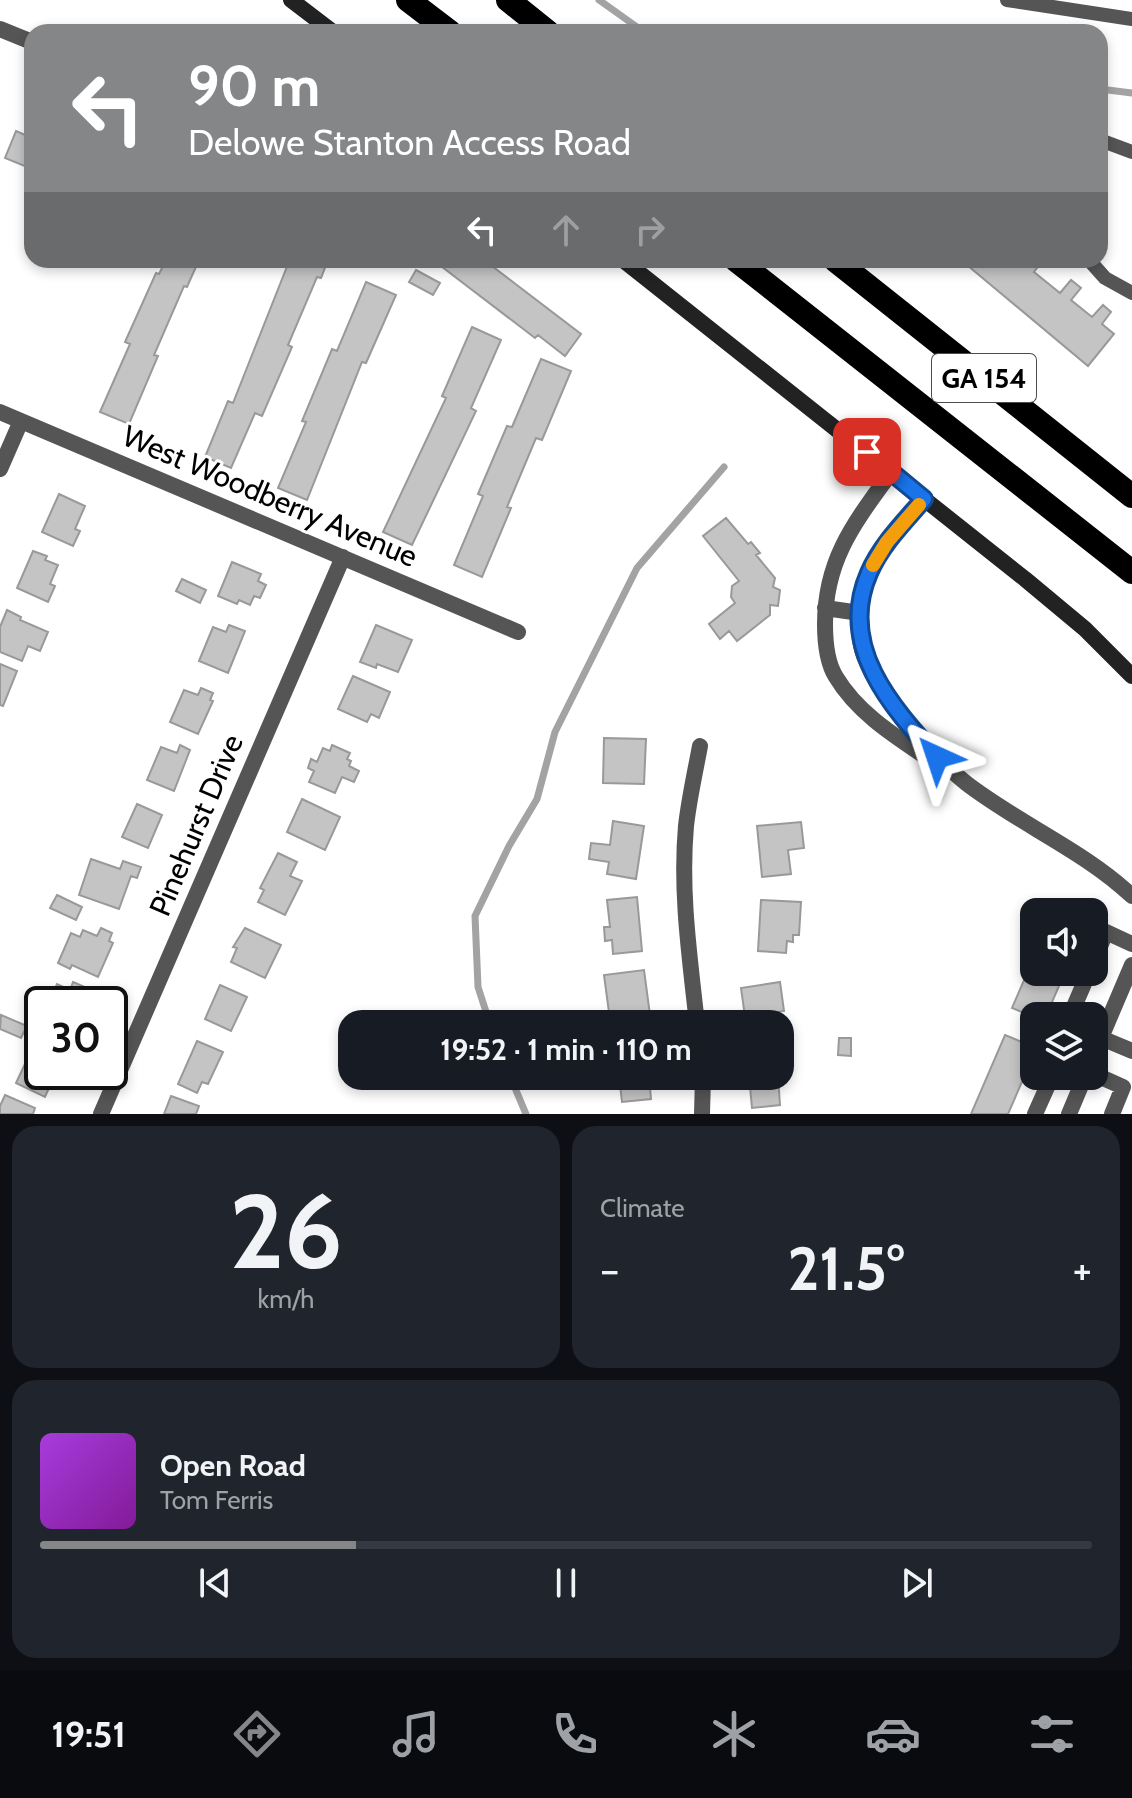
<!DOCTYPE html>
<meta charset="utf-8">
<style>
body{margin:0;font-family:Cabin,sans-serif;background:#20242c;color:#f1f3f6;height:100vh;display:flex;flex-direction:column;font-size:30px;white-space:nowrap}
*{box-sizing:border-box;margin:0}
p{font-size:26px;color:#9ea1a6}
.icon{flex:none;width:44px;height:44px;fill:none;stroke:currentColor;stroke-width:2;stroke-linecap:round;stroke-linejoin:round}
.map{position:relative;height:1114px;overflow:hidden}
.sheet{display:flex;flex-direction:column;gap:12px;padding:12px;background:#0d0f14;flex:1}
.sheet>*{flex:none}
.banner{position:absolute;left:24px;top:24px;width:1084px;height:244px;border-radius:24px;box-shadow:0 4px 12px #0003;background:#858687;color:#fff;overflow:hidden}
.fabs{position:absolute;left:1020px;top:898px;display:grid;gap:16px}
.fabs a{display:grid;place-items:center;width:88px;height:88px;border-radius:16px;background:#171b24;box-shadow:0 4px 12px #0003;font-size:40px}
.speed{position:absolute;left:24px;top:986px;display:flex;gap:16px;font-size:40px;font-weight:700;text-align:center}
.speed>*{display:grid;place-content:center;width:104px;height:104px;border-radius:50%;background:#171b24;box-shadow:0 4px 12px #0003;line-height:1}
.speed .limit{border:4px solid #111;border-radius:12px;background:#fff;color:#111}
.pin{position:absolute;display:grid;place-items:center;width:68px;height:68px;color:#fff;margin:-34px;border-radius:16px;box-shadow:0 4px 12px #0006}
.me{position:absolute;width:88px;margin:-44px;rotate:318deg;stroke-linejoin:round;filter:drop-shadow(0 0 6px #0008)}
.turn{display:flex;align-items:center;gap:28px;height:168px;padding:0 32px;font-size:36px}
.turn .icon{width:104px;height:104px;stroke-width:2.5}
.turn b{display:block;font-size:56px;line-height:68px}
.lanes{display:flex;align-items:center;height:76px;padding:0 32px;background:#0003;justify-content:center;gap:40px;direction:ltr}
.lanes .off{opacity:.35}
.big{font-size:60px;font-weight:700;line-height:1.1}
.sheet .tile{flex:1;display:flex;flex-direction:column;justify-content:center;gap:12px;min-width:0;padding:0 28px;border-radius:24px;background:#20242c}
.sheet .dial{align-items:center;gap:0}
.dial b{font-size:104px;line-height:1}
.song{display:flex;align-items:center;gap:24px}
.cover{width:96px;height:96px;border-radius:12px;background:linear-gradient(135deg,hsl(280 70% 55%),hsl(290 70% 35%))}
.played{height:8px;border-radius:4px;background:linear-gradient(90deg,#858687 30%,#363941 30%)}
.keys{display:flex;justify-content:space-around;direction:ltr}
.heat{display:flex;justify-content:space-between;align-items:center;font-size:44px;direction:ltr}
.sheet .tiles{flex:1;display:grid;gap:12px;grid-template-columns:1fr 1fr}
.tile:last-child{grid-column:span 2}
.trip{position:absolute;left:338px;top:1010px;width:456px;height:80px;border-radius:24px;background:#171b24;box-shadow:0 4px 12px #0003;font-weight:700;line-height:80px;text-align:center}
.dock{display:flex;height:128px;justify-content:space-around;align-items:center;background:#090b0e;color:#9ea1a6}
.dock .icon{width:56px;height:56px}
.dock .current{color:#858687}
.dock b{font-size:36px;color:#f1f3f6}
.map>svg:first-child{display:block}
.lines{fill:none;stroke-linecap:round;stroke-linejoin:round}
.stream{stroke:#a3a3a3;stroke-width:7}
.building{fill:#c4c4c4;stroke:#999;stroke-width:2}
.lane{stroke:#555;stroke-width:14}
.street{stroke:#555;stroke-width:16}
.secondary{stroke:#222;stroke-width:16}
.highway{stroke:#000;stroke-width:24}
.route-casing{stroke:#114b97;stroke-width:20}
.route{stroke:#1a73e8;stroke-width:14}
.slow{stroke:#f59e0b;stroke-width:14}
.labels{text-anchor:middle;dominant-baseline:central;stroke-width:6;stroke-linejoin:round;paint-order:stroke}
.shield{fill:#fff;stroke:#4c4c4c;stroke-width:2}
.shield-label{font-size:28px;font-weight:bold;fill:#000}
.street-label{font-size:30px;fill:#000;stroke:#fff}
</style>
<div class="map">
<svg width="1132" height="1114" viewBox="0 0 1132 1114">
<rect width="100%" height="100%" fill="#fff"/>
<g class="lines">
<path class="stream" d="M599,0L644,32
M1100,89L1132,93
M490,1024L478,987L475,916L509,846L537,799L555,732L637,568L724,467
M510,1076L526,1114"/>
</g>
<path class="building" d="M16,131L32,138V169L5,158Z
M166,260H199L187,287L184,286L154,355L158,356L129,424L100,412L130,344L125,342L156,273L159,274Z
M295,260H328L321,278L317,277L288,345L292,347L262,416L255,413L231,468L205,457L228,401L233,403L288,264L293,266Z
M433,260H484L581,334L565,356L538,335L535,338Z
M961,260H1018L1024,265L1028,260H1043L1034,272L1060,293L1071,280L1081,288L1071,300L1092,317L1103,305L1111,312L1102,324L1114,334L1088,366Z
M416,270L440,283L433,295L409,282Z
M366,282L396,295L366,363L362,362L307,500L278,488L306,422L302,421L332,349L337,351Z
M472,327L501,340L471,408L476,411L412,545L383,532L446,398L442,396Z
M541,359L571,371L542,440L536,438L507,507L511,508L482,577L454,565L483,496L478,494L507,426L512,427Z
M59,494L85,506L75,529L80,531L73,546L42,532Z
M726,518L748,544L751,542L760,553L756,555L775,578L773,587L780,590L778,606L770,605V615L737,641L729,631L720,639L709,624L735,603L731,597L732,586L739,581L703,536Z
M33,551L47,556L45,560L58,565L50,584L55,586L48,602L17,588Z
M232,562L261,574L258,581L266,585L260,598L254,596L250,605L239,600L237,604L218,596Z
M182,579L206,590L200,603L176,591Z
M7,610L21,617L20,620L48,632L40,651L28,646L22,661L0,652V627Z
M229,625L245,631L228,673L199,661L213,627L226,632Z
M376,625L412,640L398,672L377,664L376,668L360,662Z
M0,664L17,671L3,706L0,705Z
M353,676L390,692L379,718L371,714L367,722L338,709Z
M201,688L213,693L210,700L213,701L198,734L170,722L184,690L198,695Z
M604,738L646,739L644,784L603,783Z
M180,745L190,750L174,791L147,780L161,747L177,753Z
M332,745L350,753L347,759L351,761L349,766L359,771L354,782L342,777L335,793L309,782L314,771L308,768L311,759L317,762L323,748L330,751Z
M302,799L340,817L325,850L287,832Z
M137,804L162,815L148,848L122,837Z
M613,821L644,826L636,879L607,874L609,862L589,859L591,843L610,845Z
M801,822L804,848L788,850L791,874L762,877L757,826Z
M278,853L297,862L290,876L302,881L285,915L258,902L264,890L260,888Z
M91,859L120,869L123,861L141,867L137,878L131,876L119,909L79,895Z
M57,895L82,907L76,920L50,908Z
M637,897L642,951L613,954L612,940L605,941L604,927H610L607,900Z
M761,900L801,902L799,935H793V942L787,941L786,953L758,951Z
M101,928L112,933L109,941L113,943L98,977L72,965L70,969L58,963L71,933L80,937L83,930L97,936Z
M245,928L281,945L265,978L231,962L237,948L233,947Z
M1034,957V972H1065L1046,1016L1034,1017L1012,1008Z
M644,970L650,1015L610,1020L604,975Z
M73,982L87,988L80,1004H48L57,984L70,990Z
M780,982L784,1011L760,1015V1018L776,1015L778,1024H746L741,988Z
M220,985L247,997L231,1031L205,1019Z
M1,1015L27,1026L21,1038L0,1029Z
M1005,1035L1034,1047V1054L1008,1114H971Z
M839,1038H851V1056L838,1055Z
M197,1041L223,1052L208,1084L202,1082L197,1093L178,1084Z
M32,1049L42,1053V1072H56L45,1097L16,1083Z
M619,1076H649L651,1099L622,1102Z
M749,1076H778L780,1105L752,1108Z
M5,1095L35,1108L33,1114H0V1106Z
M171,1096L199,1106L196,1114H164Z"/>
<g class="lines">
<path class="lane" d="M1007,0L1132,19
M1100,140L1132,152
M1089,260L1105,278L1132,293"/>
<path class="street" d="M0,29L32,42
M0,412L518,632
M0,469L21,421
M892,471C855,522 825,559 825,624C825,641 827,663 836,677C858,714 898,738 932,761
M924,499C904,522 882,544 869,572C858,596 856,625 862,650C872,687 936,759 966,783C1019,824 1083,850 1132,896
M825,608L860,613
M1094,961L1106,932L1132,944
M1070,1016L1089,972
M697,1024C690,959 680,892 686,826C689,799 695,773 700,746
M1094,1035L1132,1051
M1094,1054L1132,965
M1094,1074L1123,1087L1112,1114
M101,1114L343,557
M702,1114L703,1076
M1035,1114L1052,1076
M1069,1114L1085,1076"/>
<path class="secondary" d="M291,0L333,32
M623,260L1025,579L1085,629L1132,676"/>
<path class="highway" d="M408,0L450,32
M508,0L548,32
M736,260L1132,572
M835,260L1132,496"/>
</g>
<g class="lines">
<g class="route-casing">
<path id="route" d="M867,452L924,499C904,522 881,545 869,573C837,646 891,706 937,757"/>
</g>
<use href="#route" class="route"/>
<path class="slow" d="M873,565L887,542L919,505"/>
</g>
<g class="labels">
<rect class="shield" x="932" y="354" width="104" height="48" rx="6"/>
<g class="shield-label">
<text x="984" y="378">GA 154</text>
</g>
<g class="street-label">
<text transform="translate(270 496) rotate(23)">West Woodberry Avenue</text>
<text transform="translate(196 825) rotate(-67)">Pinehurst Drive</text>
</g>
</g>
</svg>
<div class="fabs">
<a><svg class="icon" aria-label="sound" viewBox="0 0 24 24"><path d="M4 9h4l5-4v14l-5-4H4zM17 9q2 3 0 6"/></svg></a>
<a><svg class="icon" aria-label="layers" viewBox="0 0 24 24"><path d="M12 4l9 5-9 5-9-5zM3 14l9 5 9-5"/></svg></a>
</div>
<div class="speed"><div class="limit">30</div></div>
<div class="pin" style="left:867px;top:452px;background:#d93025"><svg class="icon" aria-label="arrive" viewBox="0 0 24 24"><path d="M6 21V4h12l-3 4 3 4H6"/></svg></div>
<svg class="me" style="left:937px;top:757px" viewBox="-20 -20 40 40"><path d="M0-17L14 15 0 8-14 15z" fill="#1a73e8" stroke="#fff" stroke-width="4"/></svg>
<div class="trip">19:52 · 1 min · 110 m</div>
<div class="banner">
<div class="turn"><svg class="icon" aria-label="left" viewBox="0 0 24 24"><path d="M17 20v-9H6M10 6l-5 5 5 5"/></svg><div><b>90 m</b>Delowe Stanton Access Road</div></div>
<div class="lanes"><svg class="icon" aria-label="left" viewBox="0 0 24 24"><path d="M17 20v-9H6M10 6l-5 5 5 5"/></svg><svg class="icon off" aria-label="ahead" viewBox="0 0 24 24"><path d="M12 20V5M6 11l6-6 6 6"/></svg><svg class="icon off" aria-label="right" viewBox="0 0 24 24"><path d="M7 20v-9h11M14 6l5 5-5 5"/></svg></div>
</div>
</div>
<section class="sheet">
<div class="tiles">
<div class="tile dial"><b>26</b><p>km/h</p></div>
<div class="tile"><p>Climate</p>
<div class="heat"><a>−</a><b class="big">21.5°</b><a>+</a></div>
</div>
<div class="tile">
<div class="song"><i class="cover"></i><div><b>Open Road</b><p>Tom Ferris</p></div></div>
<div class="played"></div>
<div class="keys"><svg class="icon" aria-label="previous" viewBox="0 0 24 24"><path d="M18 5L8 12l10 7zM5 5v14"/></svg><svg class="icon" aria-label="pause" viewBox="0 0 24 24"><path d="M8 5v14M16 5v14"/></svg><svg class="icon" aria-label="next" viewBox="0 0 24 24"><path d="M6 5l10 7-10 7zM19 5v14"/></svg></div>
</div>
</div>
</section>
<nav class="dock">
<b>19:51</b>
<svg class="icon current" aria-label="directions" viewBox="0 0 24 24"><path d="M12 3l9 9-9 9-9-9zM9 14v-3h6M13 9l2 2-2 2"/></svg>
<svg class="icon" aria-label="music" viewBox="0 0 24 24"><path d="M9 18V5l10-2v13"/><circle cx="6" cy="18" r="3"/><circle cx="16" cy="16" r="3"/></svg>
<svg class="icon" aria-label="phone" viewBox="0 0 24 24"><path d="M5 4h4l2 5-3 2q2 4 5 5l2-3 5 2v4C11 20 4 13 5 4z"/></svg>
<svg class="icon" aria-label="climate" viewBox="0 0 24 24"><path d="M12 3v18M4 7l16 10M4 17L20 7"/></svg>
<svg class="icon" aria-label="car" viewBox="0 0 24 24"><path d="M5 17H2v-5l4-1 3-4h7l3 4 3 1v5h-3M9 17h6M6 11h13"/><circle cx="7" cy="17" r="2"/><circle cx="17" cy="17" r="2"/></svg>
<svg class="icon" aria-label="filters" viewBox="0 0 24 24"><path d="M4 7h16M4 17h16"/><circle cx="9" cy="7" r="2"/><circle cx="15" cy="17" r="2"/></svg>
</nav>
